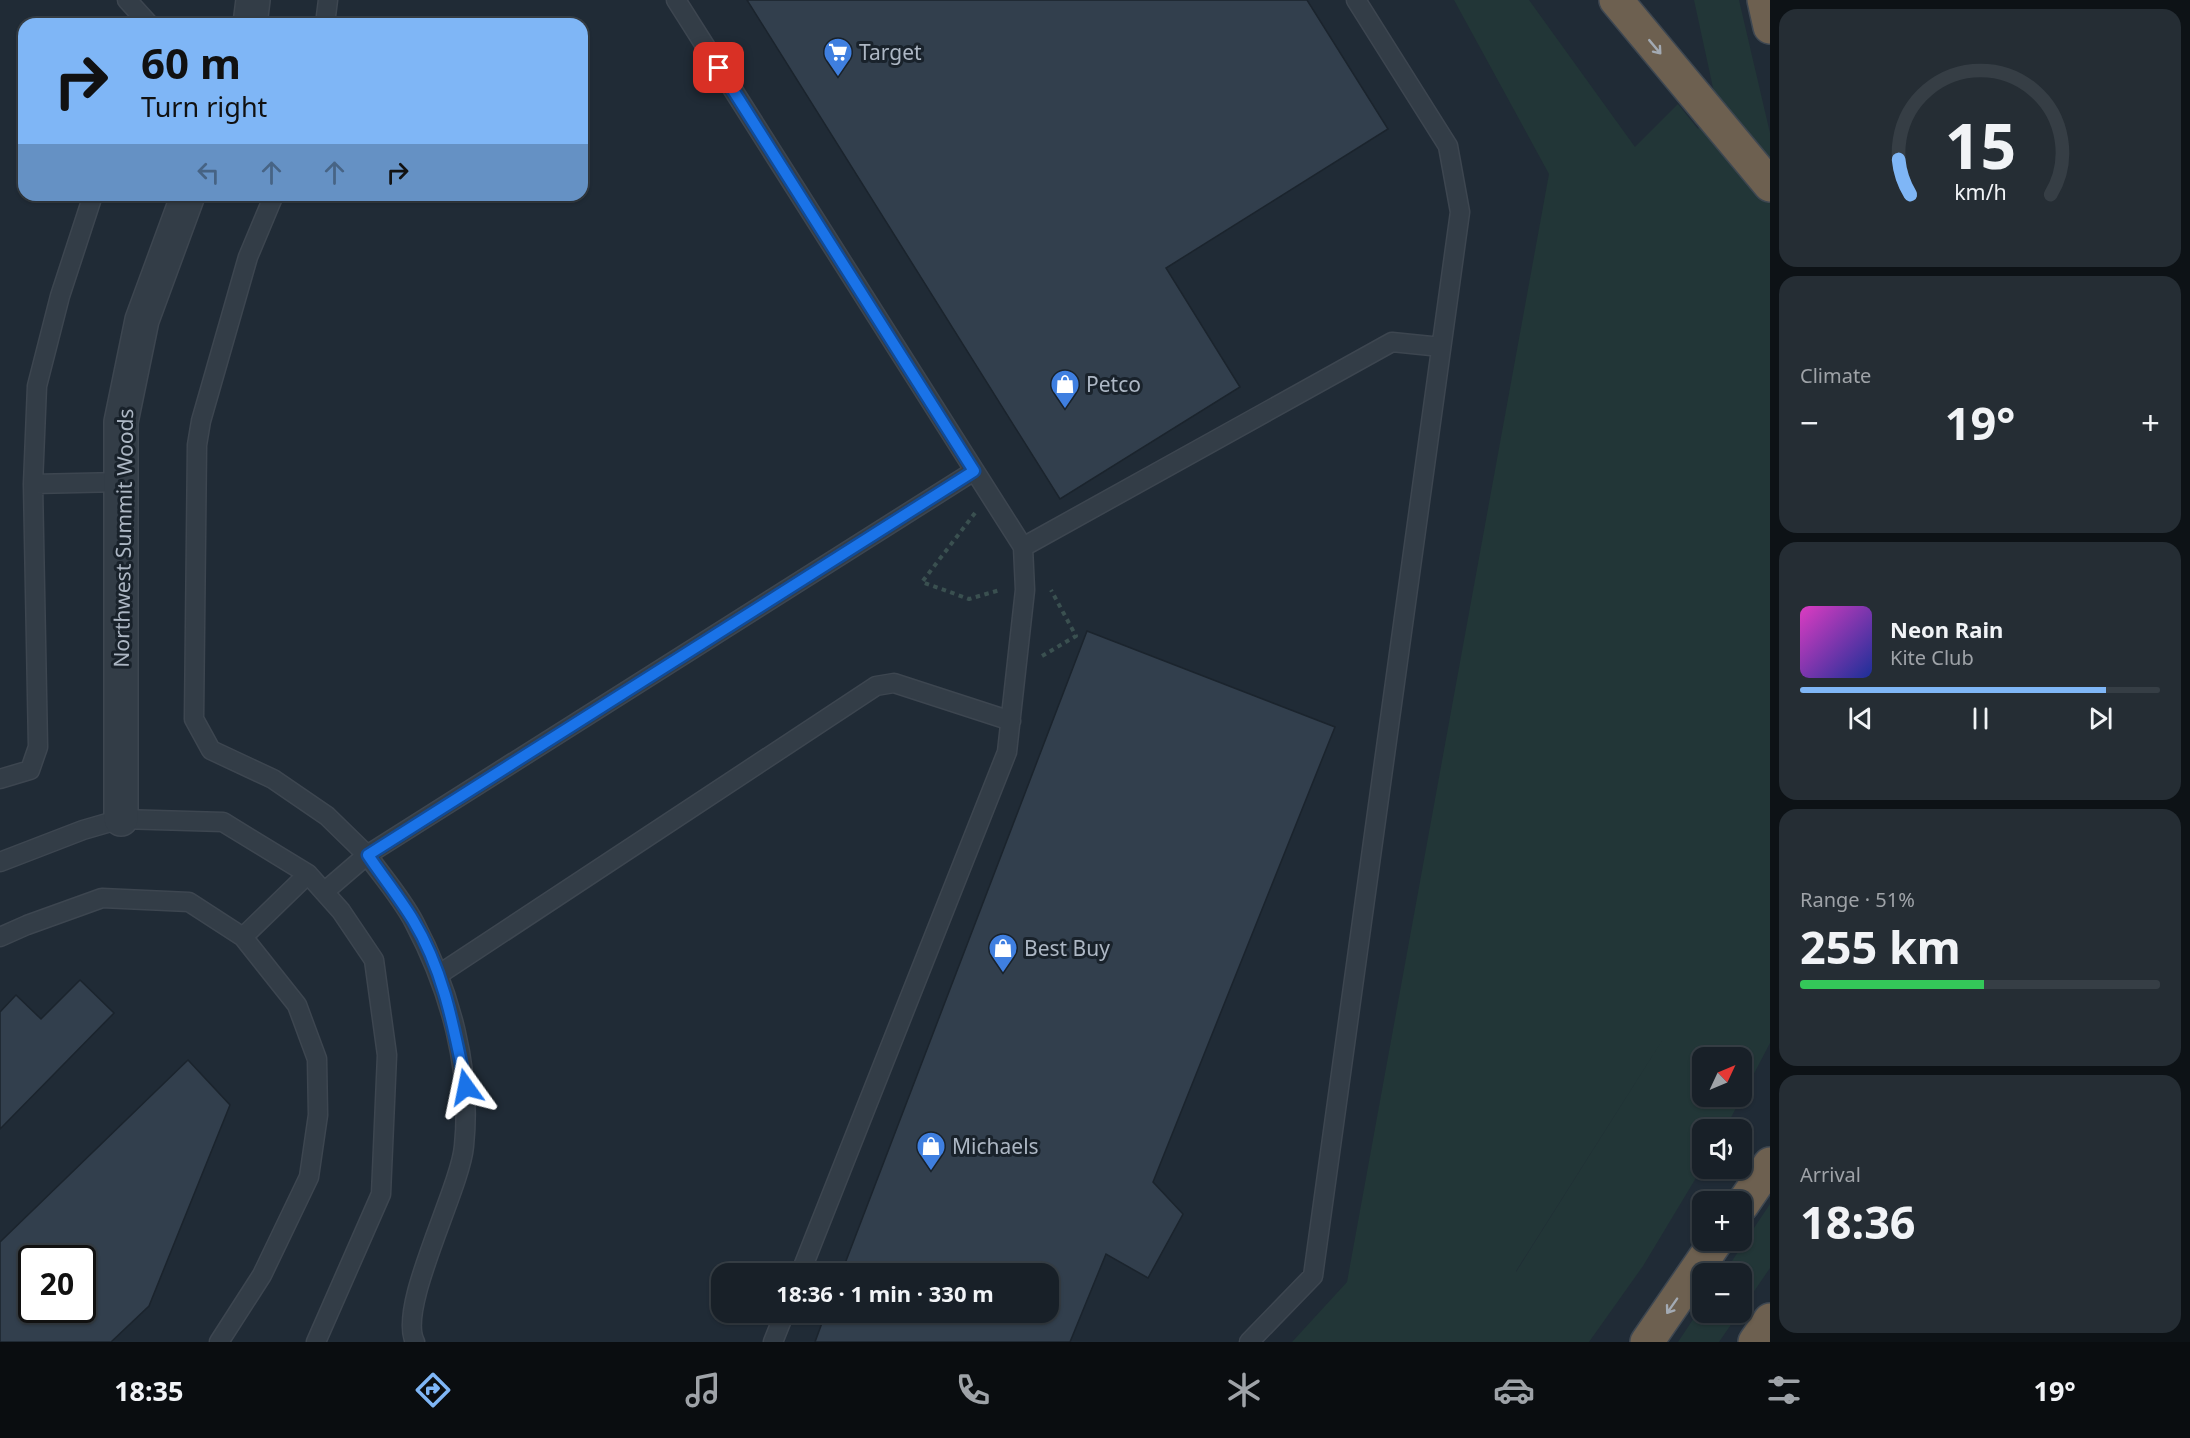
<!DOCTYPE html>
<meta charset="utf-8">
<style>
body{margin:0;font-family:"Noto Sans",sans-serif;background:#252d34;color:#f1f3f6;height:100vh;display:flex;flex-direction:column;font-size:22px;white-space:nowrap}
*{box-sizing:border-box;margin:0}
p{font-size:20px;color:#9fa3a8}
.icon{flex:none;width:33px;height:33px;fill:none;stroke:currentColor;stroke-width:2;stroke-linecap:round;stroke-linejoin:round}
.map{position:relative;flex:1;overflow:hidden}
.sheet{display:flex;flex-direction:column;gap:9px;padding:9px;background:#0d1216;width:420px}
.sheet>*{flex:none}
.guide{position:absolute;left:18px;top:18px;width:570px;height:183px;border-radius:18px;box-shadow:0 2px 4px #0004,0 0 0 2px #363e45;background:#7fb6f6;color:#111;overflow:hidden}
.needle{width:39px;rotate:46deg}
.buttons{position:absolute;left:1692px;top:1047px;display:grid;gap:12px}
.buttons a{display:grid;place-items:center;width:60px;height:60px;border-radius:12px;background:#182028;box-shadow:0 2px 4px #0004,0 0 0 2px #363e45;font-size:30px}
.speed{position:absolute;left:18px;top:1245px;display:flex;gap:12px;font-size:30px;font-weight:700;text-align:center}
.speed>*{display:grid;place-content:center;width:78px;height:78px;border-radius:50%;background:#182028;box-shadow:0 2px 4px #0004,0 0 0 2px #363e45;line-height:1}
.speed .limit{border:3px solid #111;border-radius:9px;background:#fff;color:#111}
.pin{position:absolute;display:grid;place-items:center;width:51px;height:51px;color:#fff;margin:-26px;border-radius:12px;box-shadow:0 3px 9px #0006}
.me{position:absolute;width:66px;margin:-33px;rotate:348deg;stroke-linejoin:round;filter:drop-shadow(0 0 4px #0008)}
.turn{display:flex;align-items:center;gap:21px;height:126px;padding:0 24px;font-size:27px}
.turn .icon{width:78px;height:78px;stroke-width:2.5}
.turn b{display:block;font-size:42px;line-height:51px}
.lanes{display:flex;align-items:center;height:57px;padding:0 24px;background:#0003;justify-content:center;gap:30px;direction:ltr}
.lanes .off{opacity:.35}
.big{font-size:45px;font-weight:700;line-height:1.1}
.sheet .tile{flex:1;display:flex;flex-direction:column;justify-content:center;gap:9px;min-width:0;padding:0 21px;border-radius:18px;background:#252d34}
.sheet .dial{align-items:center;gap:0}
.dial svg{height:156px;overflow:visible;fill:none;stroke:#363e45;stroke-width:7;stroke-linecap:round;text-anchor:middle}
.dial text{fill:#f1f3f6;stroke:none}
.song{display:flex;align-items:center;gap:18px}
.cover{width:72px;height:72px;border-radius:9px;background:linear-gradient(135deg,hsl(310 70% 55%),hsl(230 70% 35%))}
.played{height:6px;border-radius:3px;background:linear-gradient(90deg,#7fb6f6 85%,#363e45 85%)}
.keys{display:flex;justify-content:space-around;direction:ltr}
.heat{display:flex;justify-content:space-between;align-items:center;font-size:33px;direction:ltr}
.charge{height:9px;border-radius:4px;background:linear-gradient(90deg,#34c759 51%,#363e45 0)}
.trip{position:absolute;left:711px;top:1263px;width:348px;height:60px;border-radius:18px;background:#182028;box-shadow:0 2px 4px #0004,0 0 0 2px #363e45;font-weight:700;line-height:60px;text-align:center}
.dock{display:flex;height:96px;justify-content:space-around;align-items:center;background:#0a0d10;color:#9fa3a8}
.dock .icon{width:42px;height:42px}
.dock .current{color:#7fb6f6}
.dock b{font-size:27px;color:#f1f3f6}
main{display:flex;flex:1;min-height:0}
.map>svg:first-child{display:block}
.green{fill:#223637;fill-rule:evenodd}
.building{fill:#323f4d;stroke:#1b242d;stroke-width:1.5;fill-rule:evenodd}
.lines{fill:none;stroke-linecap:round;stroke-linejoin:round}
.lane-casing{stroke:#3d4650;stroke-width:21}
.street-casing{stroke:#3d4650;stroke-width:36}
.highway-casing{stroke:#3e4751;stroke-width:36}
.path{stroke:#3a5050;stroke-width:4;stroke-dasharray:4.5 4.5;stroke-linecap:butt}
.lane{stroke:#333d47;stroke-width:18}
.street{stroke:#333d47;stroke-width:33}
.highway{stroke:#6d6050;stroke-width:33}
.oneway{stroke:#a3aab3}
.route-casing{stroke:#114b97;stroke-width:15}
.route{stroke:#1a73e8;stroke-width:10}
.labels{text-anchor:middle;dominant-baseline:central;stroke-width:6;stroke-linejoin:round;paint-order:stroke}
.poi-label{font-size:21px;fill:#adb7c4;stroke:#19222b;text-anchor:start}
.street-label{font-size:21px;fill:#adb7c4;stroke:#19222b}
</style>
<main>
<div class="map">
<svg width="1770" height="1342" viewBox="0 0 1770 1342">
<rect width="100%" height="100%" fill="#202b36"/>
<path class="green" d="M1454,0H1529L1635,147L1678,104L1698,129L1715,97L1694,0H1739L1770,133V1043L1725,1129L1702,1130V1168L1643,1266L1589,1342H1292L1347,1282L1549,174ZM1670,1028L1516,1272V1271ZM1702,1058H1742V1096H1702Z
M1770,1204V1268L1742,1309V1274L1724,1273Z
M1702,1306V1312L1739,1313L1719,1342H1678Z"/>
<path class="building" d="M747,0H1307L1388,129L1166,268L1240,387L1060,499Z
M1087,631L1335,727L1153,1182L1183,1214L1148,1278L1106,1254L1070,1342H815L826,1312H1048V1274H841Z
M80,980L114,1013L0,1129V1012L16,995L41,1019Z
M188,1060L230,1105L149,1306L111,1342H0V1242ZM32,1258H82V1310H32Z"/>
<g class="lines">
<g class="lane-casing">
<path id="lane" d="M127,0L149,24
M676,0L1023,547L1025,590L1007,752L800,1274
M325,24L328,0
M93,195L60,296L37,386L33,484L121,482
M274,195L248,257L201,421L197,445L194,719L211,750L273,779L327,816L367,855L324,892
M1023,547L1392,342L1441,347
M0,779L30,770L38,747L33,484
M0,862L83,830L121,819L223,822L308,874L341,911L374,960L387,1055L381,1194L316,1342
M0,937L27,925L102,898L189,902L243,937L297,1005L317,1059L318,1115L309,1177L262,1275L219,1342
M243,937L308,874
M438,975L876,686L894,683L1011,721
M415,1342C397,1307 460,1190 464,1146C472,1069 450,990 414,922C402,899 383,877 367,855L974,471
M773,1342L785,1312
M1249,1342L1313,1276L1460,212L1448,146L1356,0"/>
</g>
<g class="street-casing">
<path id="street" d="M250,24L253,0
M121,819V422L142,320L188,195"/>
</g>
<g class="highway-casing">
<path id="highway" d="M1616,0L1770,185
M1764,0L1770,27
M1742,1205L1770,1164
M1647,1342L1717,1240
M1755,1342L1770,1320"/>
</g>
<path class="path" d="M975,513L922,582L969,599L1000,590
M1042,656L1076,636L1051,590"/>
<use href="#lane" class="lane"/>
<use href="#street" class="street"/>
<use href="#highway" class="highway"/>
</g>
<defs><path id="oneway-shaft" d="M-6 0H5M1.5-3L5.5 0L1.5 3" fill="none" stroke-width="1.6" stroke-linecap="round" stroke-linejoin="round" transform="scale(1.5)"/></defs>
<g class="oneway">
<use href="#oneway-shaft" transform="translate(1655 47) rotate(50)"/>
<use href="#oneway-shaft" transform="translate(1672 1306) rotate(125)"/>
</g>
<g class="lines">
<g class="route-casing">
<path id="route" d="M466,1087C454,1029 444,971 413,920C399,897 382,876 368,855L974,471L719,68"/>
</g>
<use href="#route" class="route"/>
</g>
<defs>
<g id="supermarket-pin" transform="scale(1.5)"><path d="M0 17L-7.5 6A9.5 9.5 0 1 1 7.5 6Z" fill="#3f7fe0" stroke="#19222b"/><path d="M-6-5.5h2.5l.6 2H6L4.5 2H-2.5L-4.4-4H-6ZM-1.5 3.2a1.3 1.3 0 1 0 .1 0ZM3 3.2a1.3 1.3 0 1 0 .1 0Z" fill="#fff"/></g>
<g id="shop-pin" transform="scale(1.5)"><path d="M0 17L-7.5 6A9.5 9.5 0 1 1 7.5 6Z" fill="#3f7fe0" stroke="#19222b"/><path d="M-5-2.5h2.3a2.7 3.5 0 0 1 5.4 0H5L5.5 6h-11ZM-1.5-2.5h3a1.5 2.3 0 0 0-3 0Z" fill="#fff"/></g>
</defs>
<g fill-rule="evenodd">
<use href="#supermarket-pin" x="838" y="52"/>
<use href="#shop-pin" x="1065" y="384"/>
<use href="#shop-pin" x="1003" y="948"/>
<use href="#shop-pin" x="931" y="1146"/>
</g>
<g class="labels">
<g class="poi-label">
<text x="859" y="52">Target</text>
<text x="1086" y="384">Petco</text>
<text x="1024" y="948">Best Buy</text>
<text x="952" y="1146">Michaels</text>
</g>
<g class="street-label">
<text transform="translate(123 538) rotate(-89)">Northwest Summit Woods</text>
</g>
</g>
</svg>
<div class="buttons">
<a><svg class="needle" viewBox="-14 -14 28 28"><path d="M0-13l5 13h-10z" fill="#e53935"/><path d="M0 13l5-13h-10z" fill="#9fa3a8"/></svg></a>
<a><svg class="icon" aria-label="sound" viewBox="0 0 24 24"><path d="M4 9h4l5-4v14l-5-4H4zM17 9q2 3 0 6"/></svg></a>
<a>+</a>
<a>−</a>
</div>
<div class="speed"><div class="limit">20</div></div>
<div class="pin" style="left:719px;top:68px;background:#d93025"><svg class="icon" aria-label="arrive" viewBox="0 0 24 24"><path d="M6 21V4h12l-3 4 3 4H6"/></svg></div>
<svg class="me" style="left:466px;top:1087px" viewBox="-20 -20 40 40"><path d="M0-17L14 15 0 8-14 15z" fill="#1a73e8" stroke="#fff" stroke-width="4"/></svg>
<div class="trip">18:36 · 1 min · 330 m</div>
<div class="guide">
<div class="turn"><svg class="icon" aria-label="right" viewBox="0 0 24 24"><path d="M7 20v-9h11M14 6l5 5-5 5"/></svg><div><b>60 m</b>Turn right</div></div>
<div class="lanes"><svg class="icon off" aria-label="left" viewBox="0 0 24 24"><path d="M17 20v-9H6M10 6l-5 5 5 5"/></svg><svg class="icon off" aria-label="ahead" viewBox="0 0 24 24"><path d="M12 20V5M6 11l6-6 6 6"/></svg><svg class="icon off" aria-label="ahead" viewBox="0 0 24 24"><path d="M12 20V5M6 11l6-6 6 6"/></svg><svg class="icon" aria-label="right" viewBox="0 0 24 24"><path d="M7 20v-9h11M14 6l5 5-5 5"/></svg></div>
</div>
</div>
<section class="sheet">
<div class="tile dial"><svg viewBox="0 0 100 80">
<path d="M14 69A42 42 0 1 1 86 69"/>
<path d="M14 69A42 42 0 0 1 8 51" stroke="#7fb6f6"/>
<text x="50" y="56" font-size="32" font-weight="700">15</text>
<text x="50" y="72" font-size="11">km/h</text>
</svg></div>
<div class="tile"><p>Climate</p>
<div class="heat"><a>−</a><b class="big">19°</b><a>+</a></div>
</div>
<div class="tile">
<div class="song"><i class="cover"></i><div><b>Neon Rain</b><p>Kite Club</p></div></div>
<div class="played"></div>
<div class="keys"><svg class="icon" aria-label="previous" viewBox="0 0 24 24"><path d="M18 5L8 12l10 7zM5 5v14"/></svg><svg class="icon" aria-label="pause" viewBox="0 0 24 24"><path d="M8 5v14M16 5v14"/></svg><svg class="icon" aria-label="next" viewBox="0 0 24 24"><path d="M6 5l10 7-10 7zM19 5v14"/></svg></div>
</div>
<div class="tile"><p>Range · 51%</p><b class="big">255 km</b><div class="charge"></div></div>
<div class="tile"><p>Arrival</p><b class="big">18:36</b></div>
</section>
</main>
<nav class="dock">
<b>18:35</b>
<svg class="icon current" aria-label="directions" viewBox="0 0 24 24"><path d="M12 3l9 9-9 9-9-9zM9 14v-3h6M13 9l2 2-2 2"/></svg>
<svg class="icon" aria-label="music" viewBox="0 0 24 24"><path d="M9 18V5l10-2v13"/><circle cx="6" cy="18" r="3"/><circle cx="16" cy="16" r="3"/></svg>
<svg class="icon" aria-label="phone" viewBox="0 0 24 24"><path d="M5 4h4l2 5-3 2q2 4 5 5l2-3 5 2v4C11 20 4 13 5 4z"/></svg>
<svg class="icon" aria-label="climate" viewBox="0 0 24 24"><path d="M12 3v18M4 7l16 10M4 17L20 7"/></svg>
<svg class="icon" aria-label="car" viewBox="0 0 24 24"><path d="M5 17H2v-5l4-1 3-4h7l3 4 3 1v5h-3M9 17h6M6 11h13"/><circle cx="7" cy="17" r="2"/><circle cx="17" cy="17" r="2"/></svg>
<svg class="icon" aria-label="filters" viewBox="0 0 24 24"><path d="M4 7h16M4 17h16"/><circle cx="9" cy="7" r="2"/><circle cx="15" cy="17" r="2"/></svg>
<b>19°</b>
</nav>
